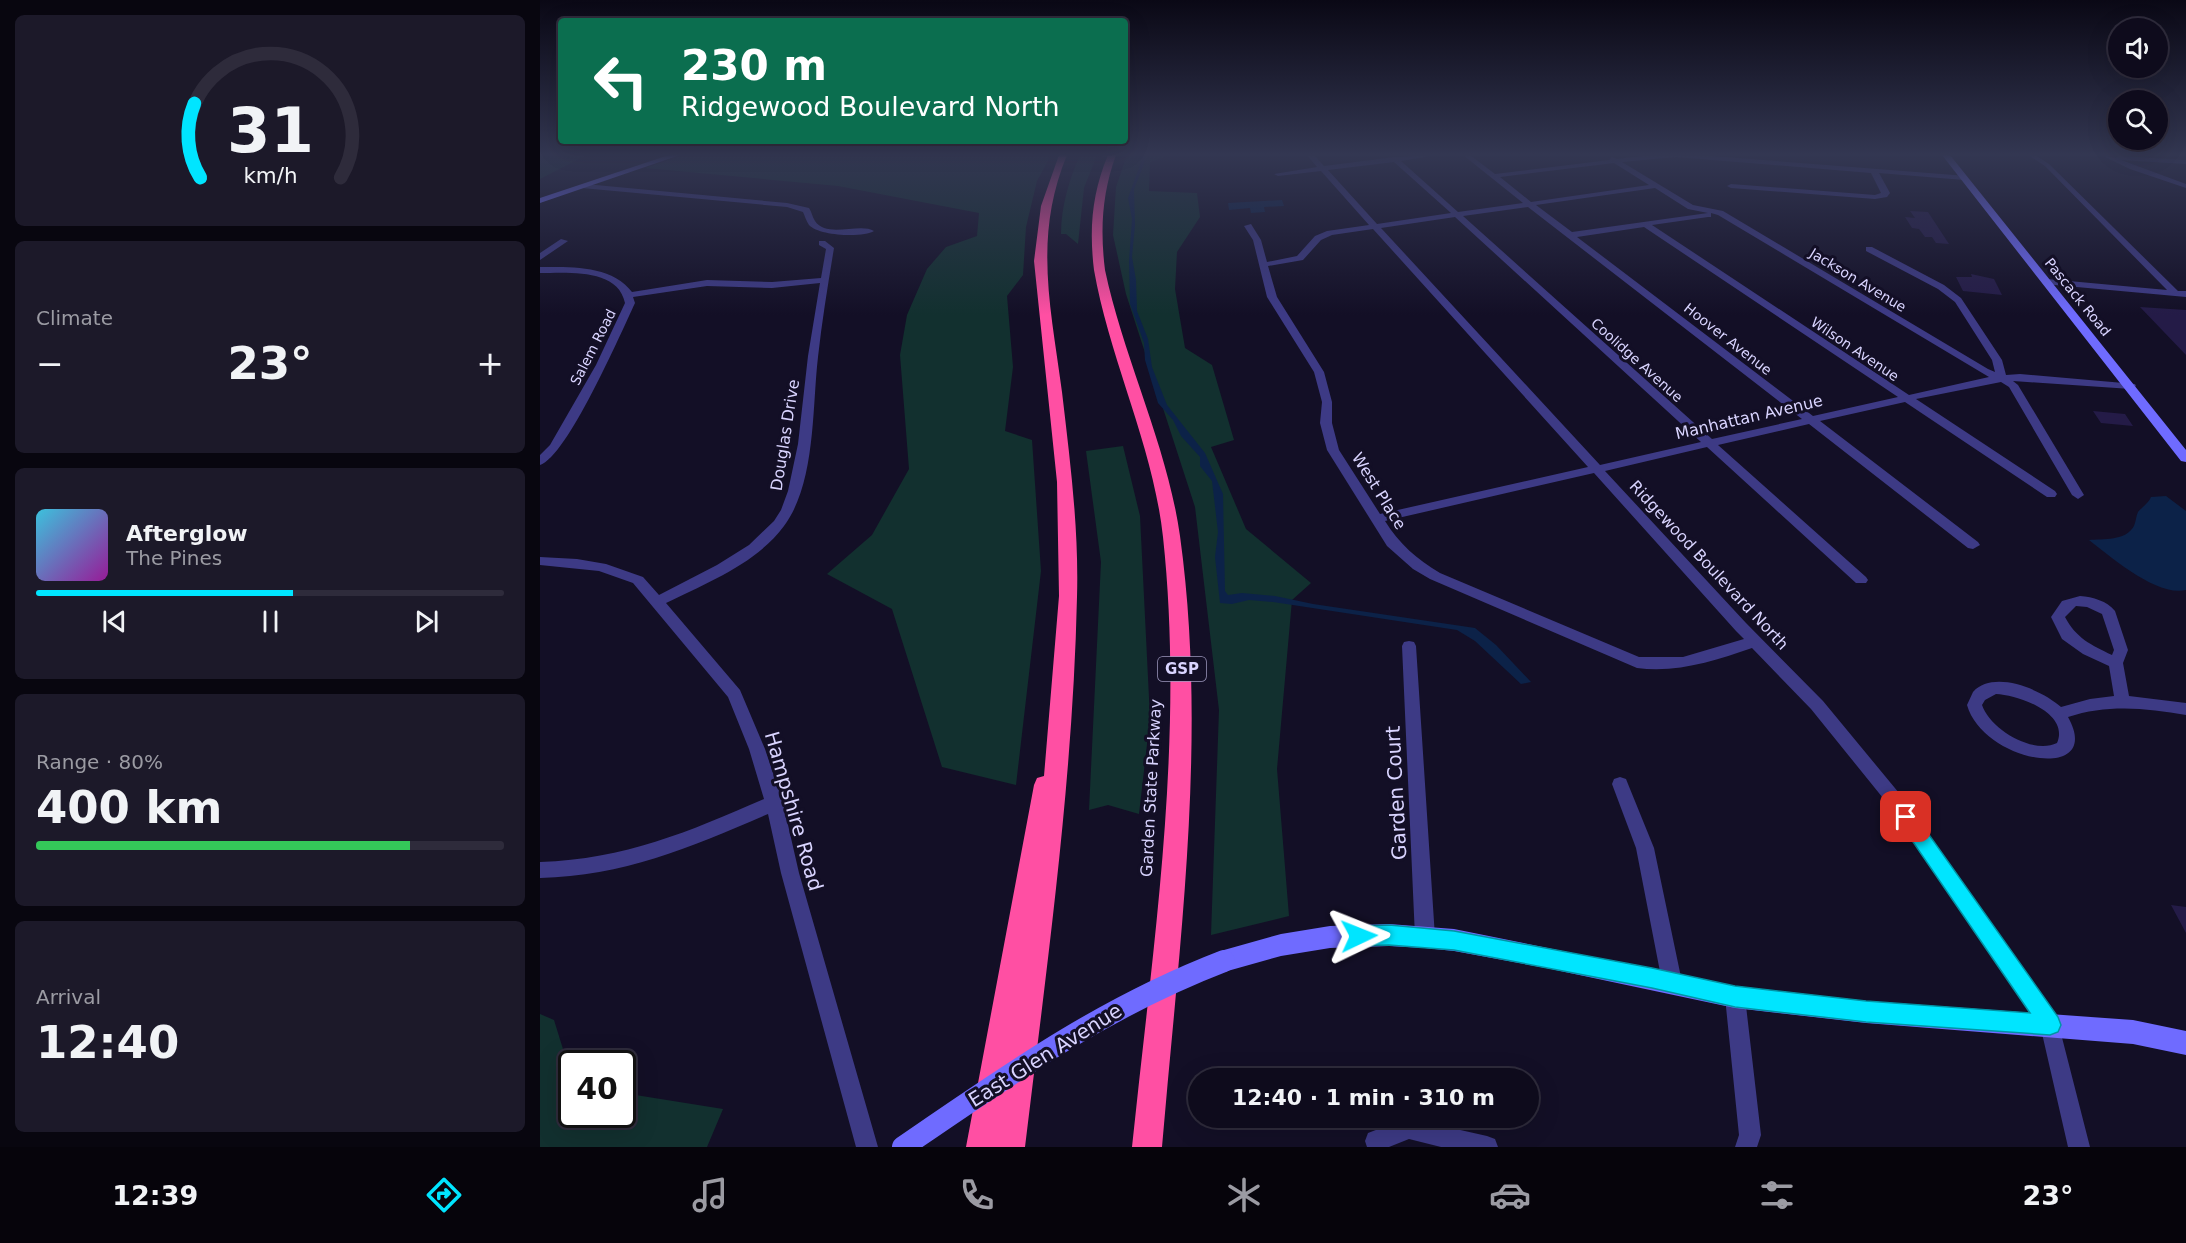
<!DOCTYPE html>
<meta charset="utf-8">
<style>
body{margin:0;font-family:"DejaVu Sans",sans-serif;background:#1c1929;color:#f1f3f6;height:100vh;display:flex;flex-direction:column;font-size:22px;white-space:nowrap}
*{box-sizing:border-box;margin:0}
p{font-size:20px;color:#9b9ba3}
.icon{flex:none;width:33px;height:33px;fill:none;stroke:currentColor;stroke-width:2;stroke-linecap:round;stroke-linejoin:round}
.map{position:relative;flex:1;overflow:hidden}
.sheet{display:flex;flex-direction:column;gap:15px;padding:15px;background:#08060f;width:540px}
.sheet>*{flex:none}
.top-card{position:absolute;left:18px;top:18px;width:570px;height:126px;border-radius:6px;box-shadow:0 6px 24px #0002,0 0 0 2px #2e2b3b;background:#0b6e4f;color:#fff;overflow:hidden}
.fabs{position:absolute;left:1568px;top:18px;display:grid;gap:12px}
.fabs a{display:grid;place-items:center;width:60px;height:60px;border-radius:50%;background:#0e0b1c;box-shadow:0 6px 24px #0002,0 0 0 2px #2e2b3b;font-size:30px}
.speed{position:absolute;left:18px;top:1050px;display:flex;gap:12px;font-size:30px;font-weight:700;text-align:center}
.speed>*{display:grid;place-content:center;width:78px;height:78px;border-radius:50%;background:#0e0b1c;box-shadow:0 6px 24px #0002,0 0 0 2px #2e2b3b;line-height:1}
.speed .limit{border:3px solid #111;border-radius:9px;background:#fff;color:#111}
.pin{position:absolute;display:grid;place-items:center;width:51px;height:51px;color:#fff;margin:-26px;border-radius:12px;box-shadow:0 3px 9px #0006}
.me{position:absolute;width:66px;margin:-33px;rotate:88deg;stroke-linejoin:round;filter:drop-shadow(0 0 4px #0008)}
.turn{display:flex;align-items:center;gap:21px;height:126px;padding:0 24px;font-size:27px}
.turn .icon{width:78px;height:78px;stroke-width:2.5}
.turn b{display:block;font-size:42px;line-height:51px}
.big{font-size:45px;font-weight:700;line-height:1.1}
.sheet .tile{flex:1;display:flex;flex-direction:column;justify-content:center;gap:9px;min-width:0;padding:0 21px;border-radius:9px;background:#1c1929}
.sheet .dial{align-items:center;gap:0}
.dial svg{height:156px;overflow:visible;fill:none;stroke:#2e2b3b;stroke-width:7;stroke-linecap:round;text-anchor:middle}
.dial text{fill:#f1f3f6;stroke:none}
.song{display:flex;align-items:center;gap:18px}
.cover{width:72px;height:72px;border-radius:9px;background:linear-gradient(135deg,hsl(190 70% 55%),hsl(300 70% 35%))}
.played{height:6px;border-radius:3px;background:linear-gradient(90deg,#00e5ff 55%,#2e2b3b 55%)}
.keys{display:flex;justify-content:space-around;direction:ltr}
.heat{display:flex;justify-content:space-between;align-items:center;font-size:33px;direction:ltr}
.charge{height:9px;border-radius:4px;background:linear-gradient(90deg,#34c759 80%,#2e2b3b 0)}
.trip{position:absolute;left:648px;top:1068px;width:351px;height:60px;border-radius:30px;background:#0e0b1c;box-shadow:0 6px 24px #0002,0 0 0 2px #2e2b3b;font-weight:700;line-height:60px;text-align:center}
.dock{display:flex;height:96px;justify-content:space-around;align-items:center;background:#06040b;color:#9b9ba3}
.dock .icon{width:42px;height:42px}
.dock .current{color:#00e5ff}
.dock b{font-size:27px;color:#f1f3f6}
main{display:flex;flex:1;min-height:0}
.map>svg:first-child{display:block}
.green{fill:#12302f}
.water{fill:#0c2248}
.building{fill:#241b47}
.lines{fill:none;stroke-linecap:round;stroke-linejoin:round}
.street{fill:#3d3a85;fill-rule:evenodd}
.secondary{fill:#6f6bff;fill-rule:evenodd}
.highway{fill:#ff4fa3;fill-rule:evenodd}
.secondary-bridge{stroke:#6f6bff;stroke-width:22}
.route{fill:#00e5ff;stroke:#0095a6;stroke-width:1.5}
.labels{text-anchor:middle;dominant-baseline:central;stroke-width:6;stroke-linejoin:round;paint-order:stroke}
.far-street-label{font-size:14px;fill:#d9d4ff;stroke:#130f26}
.shield{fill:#130f26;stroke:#9e99be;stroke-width:1.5}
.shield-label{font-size:15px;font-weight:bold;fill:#d9d4ff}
.street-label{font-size:16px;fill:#d9d4ff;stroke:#130f26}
.near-street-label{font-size:20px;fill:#d9d4ff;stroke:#130f26}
</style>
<main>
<section class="sheet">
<div class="tile dial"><svg viewBox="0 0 100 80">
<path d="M14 69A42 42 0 1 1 86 69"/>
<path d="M14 69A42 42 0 0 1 11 31" stroke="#00e5ff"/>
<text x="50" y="56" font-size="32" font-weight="700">31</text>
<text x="50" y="72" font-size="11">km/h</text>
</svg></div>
<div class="tile"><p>Climate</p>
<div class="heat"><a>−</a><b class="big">23°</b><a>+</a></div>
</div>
<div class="tile">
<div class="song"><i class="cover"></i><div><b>Afterglow</b><p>The Pines</p></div></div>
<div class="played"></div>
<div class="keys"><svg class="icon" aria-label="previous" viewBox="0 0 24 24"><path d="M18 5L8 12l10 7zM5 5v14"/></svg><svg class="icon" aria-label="pause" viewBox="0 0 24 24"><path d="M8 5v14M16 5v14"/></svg><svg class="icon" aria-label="next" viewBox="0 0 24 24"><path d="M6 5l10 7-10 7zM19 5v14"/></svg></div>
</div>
<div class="tile"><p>Range · 80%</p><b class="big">400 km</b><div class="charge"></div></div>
<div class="tile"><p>Arrival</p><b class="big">12:40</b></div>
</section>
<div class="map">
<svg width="1646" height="1147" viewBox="0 0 1646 1147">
<rect width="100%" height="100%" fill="#130f26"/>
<path class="green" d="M42,155L37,160L0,179V156Z
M144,155H511L497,181L486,227L483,275L467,296L473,367L465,431L492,440L501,571L476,785L402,767L352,609L287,574L332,535L369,469L360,355L367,315L387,269L406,247L437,236L439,213L298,186L105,168Z
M540,155H557L544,188L538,244L526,234H521C521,207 529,180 540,155Z
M587,155H630L610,162L609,191L657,193L660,217L637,252L635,289L645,348L672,365L694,440L671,447L706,529L771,583L752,600L737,769L749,916L671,935L679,710L655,507L586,294L573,235L576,187Z
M583,446L600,516L610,718L599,814L568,805L549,810L561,562L546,451Z
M0,1014L14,1020L31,1075L32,1114H82L83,1093L183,1109L167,1147H0Z"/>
<path class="water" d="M600,155H604L605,161L594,189L595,225L592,257L596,280L597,311L608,339L612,367L627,405L665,453L683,494L685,591L688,595L702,593L735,596L773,604L935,628L956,645L991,682L981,684L935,641L917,630L733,602L709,600L692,604L680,603L675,557L678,532L672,481L660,466V457L641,436L633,420L618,403L605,360L604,343L590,304L589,261L592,219L588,198L601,162Z
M742,200L744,206L724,207L725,212L711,213L710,208L689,210L688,203Z
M1626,496L1646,511V590C1617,597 1571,557 1549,540C1563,539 1586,541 1594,526C1596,521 1596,516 1598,512C1603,506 1608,504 1611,497Z"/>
<path class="building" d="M1370,211L1388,212L1409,244L1396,243L1392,237H1385L1379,229L1372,228L1365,217L1375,218Z
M1431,274L1454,279L1462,295L1423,291L1416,277H1432Z
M1600,307L1646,310V355Z
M1553,411L1585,414L1593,426L1561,423Z
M1631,905L1646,907V933Z"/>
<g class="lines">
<path class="street" d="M767,155H774L784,166L855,157L896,155L861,161L918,212L983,203L923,155H930L955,174L1069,160L1072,157L1077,159L1111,155H1159L1427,176V180H1424L1339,173L1350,193L1347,197L1335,199L1191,188L1187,186L1191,184L1335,195L1341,193L1331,173L1136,157L1082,162L1153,205L1183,211L1448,369L1455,372L1452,360L1415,302L1398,289L1326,251V247H1332L1404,285L1421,298L1462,360L1466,375L1480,374L1595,384L1596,386L1591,389L1473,381L1478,385L1544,495L1538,499L1532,495L1469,387L1461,382L1376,399L1515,491L1517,494L1515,497H1507L1365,402L1280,421L1438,542L1440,545L1433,549L1428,548L1269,424L1178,445L1326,577L1328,580L1326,583H1316L1167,447L1065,471L1206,623L1283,701L1359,793L1517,1018L1550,1147H1528L1501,1029L1347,803L1271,709L1212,648C1174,661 1138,673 1097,668L890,579L873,569L847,546L787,450L780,423L782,402L774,372L727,297L713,240L704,226L711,224L721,240L727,262L757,256L775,236L787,231L829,225L781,171L738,176L734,174L777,167ZM854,162L911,213L837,224L788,170ZM1074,163L1109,185L991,202L960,177ZM1115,188L1148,209L1168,213L1032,232L996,205ZM988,207L1262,419L1172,439L923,216ZM1171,213L1178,215L1449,377L1369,395L1112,225L1168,217H1171ZM915,217L1161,442L1060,465L841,228ZM1104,227L1358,397L1273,416L1037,237ZM833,229L1048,467L840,514L799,450L792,423V402L784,372L737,297L728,266L763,260L781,240L792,235ZM1054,473L1196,631L1204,639L1143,657H1099L900,573C877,559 859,544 845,521Z
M1488,155H1495L1509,164L1638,291H1646V297L1504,284L1503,282L1507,279L1627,290L1505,166Z
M1561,155L1576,158L1579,156L1646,160V164L1581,160L1646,184V188L1590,169Z
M45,184L247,203L269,208C272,212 272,217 275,221C287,239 320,222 334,231C323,238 279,236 269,225C266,221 265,216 263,212L247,207L42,188V184Z
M21,239L28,241L0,260V253Z
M279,241H285L294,248C288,284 282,321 278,357C272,408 276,483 244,526C216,564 166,583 126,603L200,690L225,749L243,803L259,873L338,1147H316L241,873L228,814C152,847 84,876 0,878V862C85,859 148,832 224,799L209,749L188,697L93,583L59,571L0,565V557L37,559L66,564L103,577L119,595L177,565L209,545L234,521L241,510L248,491L258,444L268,356L280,283L232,288L167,286L93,297L95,303C81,333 27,457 0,465V455L10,445L56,365L85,303C78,268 28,273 0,273V267C30,267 72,265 92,292L167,280L232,282L281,278L286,249L279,245Z
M1540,596C1553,597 1567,601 1575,611L1588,650L1583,663L1589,696L1646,703V715C1607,708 1567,704 1528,717C1565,783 1444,764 1427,705C1429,701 1431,696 1433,692C1454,669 1502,690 1521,707L1550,699L1574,696L1569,666L1543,654L1522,639L1511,617L1522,601ZM1536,606L1547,607L1562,614L1574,650L1572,655C1551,645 1536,638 1525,617ZM1456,694C1478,695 1530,713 1517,743C1493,755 1450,729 1442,705L1445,700Z
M869,641L874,642L876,646L895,937L892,944L885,946L878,944L875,937L862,646L864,642Z
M1080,777L1086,779L1088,784L1114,848L1142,982L1139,989L1132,992L1125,989L1122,982L1096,848L1072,784L1074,779Z
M1195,987L1202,990L1205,997L1221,1135L1217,1147H1195L1199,1135L1185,997L1188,990Z
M867,1118L947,1136L955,1139L958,1147H901L869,1139L849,1147H827L825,1141L828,1133Z"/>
<path class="secondary" d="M129,155H140L0,203V198Z
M1402,155H1410L1646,450V462L1641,461Z
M849,924L914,929L1195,986L1326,1001L1593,1020L1646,1031V1055L1593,1044L1326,1023L1195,1008L1011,969L914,951L885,948L849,946L790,948L741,956L684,972L676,969L673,961L676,953L684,950L741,934L790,926Z"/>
<path class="highway" d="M519,155H527C493,237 511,308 522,392C530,460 539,529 537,597C533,781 507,964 485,1147H426L494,785L497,778L504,776L519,596L517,482L494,261L501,206Z
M568,155H576C562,193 560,230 565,270C584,360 627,444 640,536C668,739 639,944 622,1147H592C613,944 645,741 623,537C613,445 570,361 554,270C549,229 552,193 568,155Z"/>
<path class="secondary-bridge" d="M363,1147C468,1075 564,1007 684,961"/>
</g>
<linearGradient id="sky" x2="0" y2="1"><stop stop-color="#0a0815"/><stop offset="0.49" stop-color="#333752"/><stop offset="1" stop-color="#333752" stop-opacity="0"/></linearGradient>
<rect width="1646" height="315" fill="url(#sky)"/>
<path class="route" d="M1366,809L1373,812L1518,1017L1521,1025L1518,1032L1510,1035L1326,1022L1195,1007L1112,988L914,950L849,945L819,946L812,943L809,936L812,929L819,926L849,925L914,931L1112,968L1195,986L1326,1001L1490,1013L1360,823L1358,817L1360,812Z"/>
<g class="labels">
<g class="far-street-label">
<text transform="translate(1318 280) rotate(31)">Jackson Avenue</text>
<text transform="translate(1538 297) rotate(51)">Pascack Road</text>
<text transform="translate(1188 339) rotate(38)">Hoover Avenue</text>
<text transform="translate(53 347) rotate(-63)">Salem Road</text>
<text transform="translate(1315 349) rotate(34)">Wilson Avenue</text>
<text transform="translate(1097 360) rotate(42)">Coolidge Avenue</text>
</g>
<rect class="shield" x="618" y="657" width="48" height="24" rx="4.5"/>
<g class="shield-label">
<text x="642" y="669">GSP</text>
</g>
<g class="street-label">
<text transform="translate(1209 417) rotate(-13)">Manhattan Avenue</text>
<text transform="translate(245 435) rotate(-81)">Douglas Drive</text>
<text transform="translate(839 491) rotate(58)">West Place</text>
<text transform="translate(1169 565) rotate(47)">Ridgewood Boulevard North</text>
<text transform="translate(611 788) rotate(-87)">Garden State Parkway</text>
</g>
<g class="near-street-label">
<text transform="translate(856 793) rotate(-93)">Garden Court</text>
<text transform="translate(254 811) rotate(74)">Hampshire Road</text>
<text transform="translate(505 1055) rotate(-32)">East Glen Avenue</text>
</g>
</g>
</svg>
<div class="fabs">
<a><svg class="icon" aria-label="sound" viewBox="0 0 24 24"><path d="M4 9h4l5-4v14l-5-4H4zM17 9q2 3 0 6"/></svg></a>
<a><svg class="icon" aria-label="search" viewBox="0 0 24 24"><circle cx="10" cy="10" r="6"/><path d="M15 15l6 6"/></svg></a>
</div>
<div class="speed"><div class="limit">40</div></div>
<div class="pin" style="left:1366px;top:817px;background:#d93025"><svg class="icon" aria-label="arrive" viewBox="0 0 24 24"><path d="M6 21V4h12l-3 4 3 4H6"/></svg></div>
<svg class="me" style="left:819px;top:936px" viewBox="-20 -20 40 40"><path d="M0-17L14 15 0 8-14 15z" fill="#00e5ff" stroke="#fff" stroke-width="4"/></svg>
<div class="trip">12:40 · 1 min · 310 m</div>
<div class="top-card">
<div class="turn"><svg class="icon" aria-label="left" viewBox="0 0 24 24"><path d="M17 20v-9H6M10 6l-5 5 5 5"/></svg><div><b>230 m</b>Ridgewood Boulevard North</div></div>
</div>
</div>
</main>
<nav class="dock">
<b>12:39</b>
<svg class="icon current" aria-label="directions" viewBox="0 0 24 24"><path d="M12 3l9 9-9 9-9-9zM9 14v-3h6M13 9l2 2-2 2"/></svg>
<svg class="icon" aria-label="music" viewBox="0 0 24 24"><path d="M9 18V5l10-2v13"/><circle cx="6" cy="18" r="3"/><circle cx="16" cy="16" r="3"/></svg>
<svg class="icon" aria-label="phone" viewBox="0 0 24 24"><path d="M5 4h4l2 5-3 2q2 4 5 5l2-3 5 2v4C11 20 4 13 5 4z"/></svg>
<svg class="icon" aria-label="climate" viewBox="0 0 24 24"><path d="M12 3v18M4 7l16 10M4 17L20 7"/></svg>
<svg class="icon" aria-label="car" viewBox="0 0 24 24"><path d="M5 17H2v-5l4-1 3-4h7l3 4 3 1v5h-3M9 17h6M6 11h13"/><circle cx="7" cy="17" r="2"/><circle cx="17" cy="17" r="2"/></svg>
<svg class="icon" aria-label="filters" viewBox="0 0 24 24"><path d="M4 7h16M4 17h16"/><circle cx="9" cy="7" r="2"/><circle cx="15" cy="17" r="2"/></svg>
<b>23°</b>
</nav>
